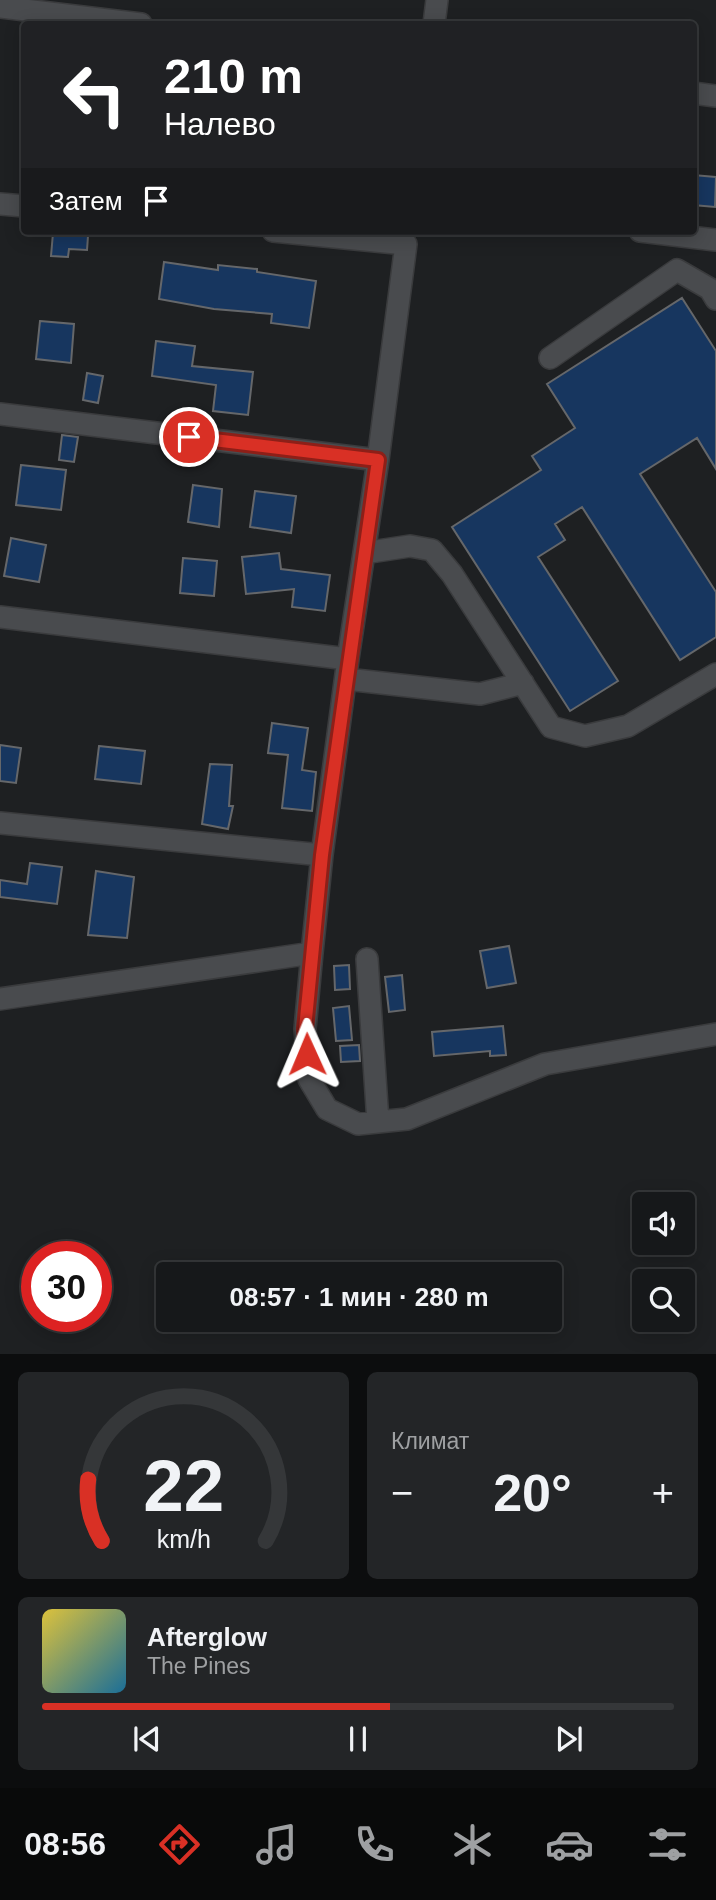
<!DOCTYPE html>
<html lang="ru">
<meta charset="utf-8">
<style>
body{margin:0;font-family:Helvetica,sans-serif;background:#232527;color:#f1f3f6;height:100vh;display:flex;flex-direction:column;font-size:26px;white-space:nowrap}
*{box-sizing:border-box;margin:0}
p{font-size:23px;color:#9ea0a2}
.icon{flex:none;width:38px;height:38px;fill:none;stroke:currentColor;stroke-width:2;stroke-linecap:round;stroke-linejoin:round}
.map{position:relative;height:1354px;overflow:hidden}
.side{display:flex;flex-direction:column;gap:18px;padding:18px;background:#0c0d0e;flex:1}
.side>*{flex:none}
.guide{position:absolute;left:21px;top:21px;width:676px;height:214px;border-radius:7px;box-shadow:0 4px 18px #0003,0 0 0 2px #353739;background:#202124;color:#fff;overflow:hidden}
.controls{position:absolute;left:632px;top:1192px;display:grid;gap:14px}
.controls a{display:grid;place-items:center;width:63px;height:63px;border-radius:7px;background:#16181a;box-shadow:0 4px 18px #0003,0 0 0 2px #353739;font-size:35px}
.speed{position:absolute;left:21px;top:1241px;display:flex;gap:14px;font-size:35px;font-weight:700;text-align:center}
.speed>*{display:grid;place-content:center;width:91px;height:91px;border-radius:50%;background:#16181a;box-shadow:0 4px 18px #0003,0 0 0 2px #353739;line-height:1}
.speed .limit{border:10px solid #d22;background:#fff;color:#111}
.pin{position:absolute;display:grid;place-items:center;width:60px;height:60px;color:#fff;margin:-30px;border:4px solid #fff;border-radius:50%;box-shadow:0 2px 7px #0007}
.me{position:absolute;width:77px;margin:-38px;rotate:359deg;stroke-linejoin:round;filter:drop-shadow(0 0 5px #0008)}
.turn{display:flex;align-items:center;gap:24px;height:147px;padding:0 28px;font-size:32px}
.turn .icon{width:91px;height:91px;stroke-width:2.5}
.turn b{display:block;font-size:49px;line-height:60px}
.then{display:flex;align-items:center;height:66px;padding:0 28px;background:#0003;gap:14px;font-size:26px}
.big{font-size:52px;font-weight:800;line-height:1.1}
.side .widget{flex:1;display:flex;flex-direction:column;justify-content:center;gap:10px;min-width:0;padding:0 24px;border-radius:10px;background:#232527}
.side .dial{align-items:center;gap:0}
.dial svg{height:182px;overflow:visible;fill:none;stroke:#353739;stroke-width:7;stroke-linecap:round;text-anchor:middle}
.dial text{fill:#f1f3f6;stroke:none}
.song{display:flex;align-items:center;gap:21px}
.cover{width:84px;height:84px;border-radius:10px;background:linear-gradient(135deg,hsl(50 70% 55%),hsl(200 70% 35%))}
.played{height:7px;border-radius:4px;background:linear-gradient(90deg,#d93025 55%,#353739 55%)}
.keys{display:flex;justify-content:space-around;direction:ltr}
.heat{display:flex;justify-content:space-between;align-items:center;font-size:38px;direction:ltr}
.side .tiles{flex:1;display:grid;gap:18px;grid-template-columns:1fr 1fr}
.widget:last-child{grid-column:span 2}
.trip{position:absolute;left:156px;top:1262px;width:406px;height:70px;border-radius:7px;background:#16181a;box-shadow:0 4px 18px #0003,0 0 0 2px #353739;font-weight:800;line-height:70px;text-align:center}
.tabs{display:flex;height:112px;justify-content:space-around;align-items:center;background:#090a0a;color:#9ea0a2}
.tabs .icon{width:49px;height:49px}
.tabs .current{color:#d93025}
.tabs b{font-size:32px;color:#f1f3f6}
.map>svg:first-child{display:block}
.building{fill:#17365f;stroke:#65676a;stroke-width:2}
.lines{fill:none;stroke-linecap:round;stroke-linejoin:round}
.minor-casing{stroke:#3a3b3d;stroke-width:24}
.minor{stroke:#494b4e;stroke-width:21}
.route-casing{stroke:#8d1f18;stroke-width:18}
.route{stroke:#d93025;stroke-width:12}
</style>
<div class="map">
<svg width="716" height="1354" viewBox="0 0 716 1354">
<rect width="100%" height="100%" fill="#1e2022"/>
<path class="building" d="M693,175L716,177L715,207L693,205Z
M53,233L88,236L87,250L69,249L68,257L51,256Z
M164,262L218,270V265L257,269V272L316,281L309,328L271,323L272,314L214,309L159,299Z
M682,298L716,351V469L697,438L640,474L716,592V637L680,660L582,507L555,524L565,540L538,557L618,681L570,711L452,527L541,470L532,456L575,428L547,384Z
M40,321L74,324L71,363L36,359Z
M156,341L195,346L192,366L253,372L248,415L213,411L216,385L152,376Z
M87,373L103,376L98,403L83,400Z
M62,435L78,437L74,462L59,460Z
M21,465L66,470L61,510L16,505Z
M193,485L222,489L219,527L188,522Z
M255,491L296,496L291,533L250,527Z
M11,538L46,545L39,582L4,576Z
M279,553L281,569L330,575L325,611L292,607L294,589L246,594L242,557Z
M183,558L217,561L214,596L180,593Z
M272,723L308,728L302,770L316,772L312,811L282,808L288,755L268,753Z
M0,745L21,748L16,783L0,781Z
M99,746L145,751L141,784L95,779Z
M210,764L232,765L229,806H233L228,829L202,824Z
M30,863L62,867L57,904L0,897V880L27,884Z
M96,871L134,877L127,938L88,935Z
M509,946L516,983L487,988L480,951Z
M349,965L350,989L335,990L334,966Z
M402,975L405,1010L389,1012L385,977Z
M349,1006L352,1040L336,1041L333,1008Z
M503,1026L506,1055L490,1056V1051L434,1056L432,1032Z
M359,1045L360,1061L341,1062L340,1046Z"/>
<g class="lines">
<g class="minor-casing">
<path id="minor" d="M0,7L141,24
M434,24L437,0
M693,93L716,96
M0,204L24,206
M273,231L406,244L378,460
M640,231L716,240
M550,358L677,270L710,289L716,299
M0,414L378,460L348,659
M364,553L410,546L432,550L452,574L551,727L585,736L628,726L716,674
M0,617L348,659L322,855
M346,679L480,694L523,683
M0,823L322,855L312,953L0,999
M312,953L305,1029L309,1079L327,1109L358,1124L407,1119L545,1064L716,1034
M367,959L378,1122"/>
</g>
<use href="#minor" class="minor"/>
</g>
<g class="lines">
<g class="route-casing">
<path id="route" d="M189,437L378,460L322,855L305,1029L307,1054"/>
</g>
<use href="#route" class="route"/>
</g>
</svg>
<div class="controls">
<a><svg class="icon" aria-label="sound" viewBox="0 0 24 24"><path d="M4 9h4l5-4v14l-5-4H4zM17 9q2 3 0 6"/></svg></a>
<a><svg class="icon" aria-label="search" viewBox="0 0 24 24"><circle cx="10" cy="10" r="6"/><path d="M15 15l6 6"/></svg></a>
</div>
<div class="speed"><div class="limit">30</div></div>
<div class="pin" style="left:189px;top:437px;background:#d93025"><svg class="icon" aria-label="arrive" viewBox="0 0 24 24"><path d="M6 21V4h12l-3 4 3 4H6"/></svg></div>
<svg class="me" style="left:307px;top:1054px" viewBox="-20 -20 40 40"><path d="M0-17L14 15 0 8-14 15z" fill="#d93025" stroke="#fff" stroke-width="4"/></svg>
<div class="trip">08:57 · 1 мин · 280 m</div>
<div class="guide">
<div class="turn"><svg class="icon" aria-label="left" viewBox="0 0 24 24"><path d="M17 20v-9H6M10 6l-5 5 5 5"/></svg><div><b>210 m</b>Налево</div></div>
<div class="then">Затем<svg class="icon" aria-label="arrive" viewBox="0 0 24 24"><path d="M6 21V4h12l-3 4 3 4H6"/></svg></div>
</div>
</div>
<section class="side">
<div class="tiles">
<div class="widget dial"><svg viewBox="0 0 100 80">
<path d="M14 69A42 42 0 1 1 86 69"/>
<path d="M14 69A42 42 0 0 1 8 42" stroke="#d93025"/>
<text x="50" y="56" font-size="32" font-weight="700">22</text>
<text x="50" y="72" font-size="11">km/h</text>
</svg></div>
<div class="widget"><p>Климат</p>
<div class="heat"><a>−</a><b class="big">20°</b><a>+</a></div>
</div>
<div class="widget">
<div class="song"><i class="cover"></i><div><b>Afterglow</b><p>The Pines</p></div></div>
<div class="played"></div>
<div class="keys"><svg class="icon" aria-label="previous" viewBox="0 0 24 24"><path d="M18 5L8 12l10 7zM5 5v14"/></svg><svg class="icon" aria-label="pause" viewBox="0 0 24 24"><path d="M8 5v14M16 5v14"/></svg><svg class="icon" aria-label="next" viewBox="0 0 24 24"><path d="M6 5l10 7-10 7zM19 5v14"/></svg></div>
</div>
</div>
</section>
<nav class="tabs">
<b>08:56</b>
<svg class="icon current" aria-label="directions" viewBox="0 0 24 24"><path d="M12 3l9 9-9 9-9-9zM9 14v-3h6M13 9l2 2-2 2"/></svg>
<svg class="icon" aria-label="music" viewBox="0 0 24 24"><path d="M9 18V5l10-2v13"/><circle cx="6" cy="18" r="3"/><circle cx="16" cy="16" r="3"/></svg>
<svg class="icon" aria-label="phone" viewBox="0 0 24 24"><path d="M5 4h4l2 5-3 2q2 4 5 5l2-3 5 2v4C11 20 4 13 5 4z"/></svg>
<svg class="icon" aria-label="climate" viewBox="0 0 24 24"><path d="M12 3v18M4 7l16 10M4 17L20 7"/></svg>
<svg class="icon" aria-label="car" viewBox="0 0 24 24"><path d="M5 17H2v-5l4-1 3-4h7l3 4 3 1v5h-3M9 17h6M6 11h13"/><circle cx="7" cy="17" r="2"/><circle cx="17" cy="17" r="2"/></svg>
<svg class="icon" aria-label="filters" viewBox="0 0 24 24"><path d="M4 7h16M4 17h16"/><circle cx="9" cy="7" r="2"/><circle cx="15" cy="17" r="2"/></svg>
</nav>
